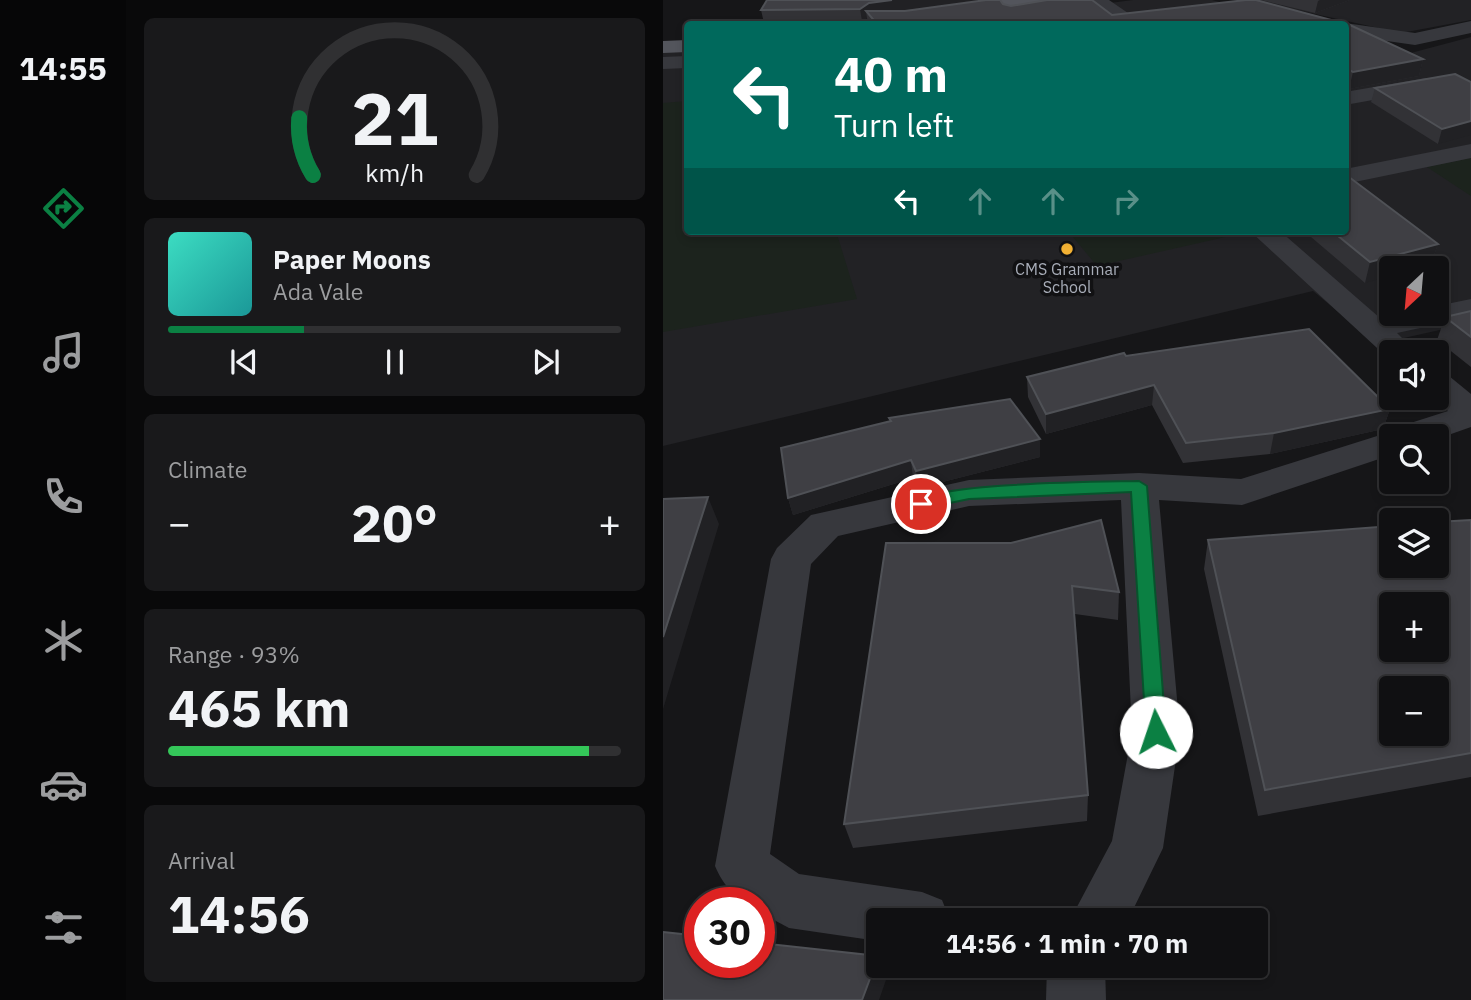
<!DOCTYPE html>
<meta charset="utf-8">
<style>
body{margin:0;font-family:"IBM Plex Sans",sans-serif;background:#19191b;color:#f1f3f6;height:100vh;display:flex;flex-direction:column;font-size:26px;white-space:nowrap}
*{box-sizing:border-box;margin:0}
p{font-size:23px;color:#9c9d9f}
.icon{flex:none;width:38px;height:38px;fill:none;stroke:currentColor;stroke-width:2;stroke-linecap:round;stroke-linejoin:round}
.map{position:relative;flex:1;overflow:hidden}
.drawer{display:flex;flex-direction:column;gap:18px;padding:18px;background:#09090a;width:537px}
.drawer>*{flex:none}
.guide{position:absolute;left:21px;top:21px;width:665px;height:214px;border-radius:7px;box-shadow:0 4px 10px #0003,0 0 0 2px #303032;background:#00695c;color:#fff;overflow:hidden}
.needle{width:46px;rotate:206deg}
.controls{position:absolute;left:716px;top:256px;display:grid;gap:14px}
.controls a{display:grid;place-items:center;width:70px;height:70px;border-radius:7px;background:#101012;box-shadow:0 4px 10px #0003,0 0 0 2px #303032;font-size:35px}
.speed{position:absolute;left:21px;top:887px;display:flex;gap:14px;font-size:35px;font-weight:700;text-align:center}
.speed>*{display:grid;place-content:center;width:91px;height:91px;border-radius:50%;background:#101012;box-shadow:0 4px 10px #0003,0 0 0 2px #303032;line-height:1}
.speed .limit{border:10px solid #d22;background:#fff;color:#111}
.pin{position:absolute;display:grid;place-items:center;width:60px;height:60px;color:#fff;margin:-30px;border:4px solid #fff;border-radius:50%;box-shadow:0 2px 7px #0007}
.me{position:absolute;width:77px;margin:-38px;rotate:356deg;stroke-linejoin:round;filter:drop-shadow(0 0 5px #0008)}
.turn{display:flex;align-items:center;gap:24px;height:147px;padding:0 35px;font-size:32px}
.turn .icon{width:91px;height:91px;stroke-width:2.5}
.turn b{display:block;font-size:49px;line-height:60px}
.lanes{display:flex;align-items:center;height:66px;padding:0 35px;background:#0003;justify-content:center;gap:35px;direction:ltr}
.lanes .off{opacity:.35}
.big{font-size:52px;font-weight:800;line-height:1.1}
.drawer .widget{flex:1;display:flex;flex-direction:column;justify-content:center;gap:10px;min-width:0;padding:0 24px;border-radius:10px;background:#19191b}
.drawer .dial{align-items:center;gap:0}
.dial svg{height:182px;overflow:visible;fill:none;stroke:#303032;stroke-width:7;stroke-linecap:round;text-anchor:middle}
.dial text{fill:#f1f3f6;stroke:none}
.song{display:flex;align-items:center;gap:21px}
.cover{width:84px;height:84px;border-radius:10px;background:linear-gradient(135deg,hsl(170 70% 55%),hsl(180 70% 35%))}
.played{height:7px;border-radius:4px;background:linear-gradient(90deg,#0b8043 30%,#303032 30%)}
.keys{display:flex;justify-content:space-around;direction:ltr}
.heat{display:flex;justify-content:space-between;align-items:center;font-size:38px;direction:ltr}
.charge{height:10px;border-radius:5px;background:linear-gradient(90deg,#34c759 93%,#303032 0)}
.trip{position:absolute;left:203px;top:908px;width:402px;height:70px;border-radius:7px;background:#101012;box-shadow:0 4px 10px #0003,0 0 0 2px #303032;font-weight:800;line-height:70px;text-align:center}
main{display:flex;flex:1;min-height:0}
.menu{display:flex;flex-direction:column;width:126px;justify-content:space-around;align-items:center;background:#060607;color:#9c9d9f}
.menu .icon{width:49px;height:49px}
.menu .current{color:#0b8043}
.menu b{font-size:32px;color:#f1f3f6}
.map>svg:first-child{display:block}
.built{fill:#222225;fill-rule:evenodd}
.green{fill:#1c231d}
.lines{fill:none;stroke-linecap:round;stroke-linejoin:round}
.minor{fill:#37383d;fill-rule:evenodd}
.major{fill:#53555c;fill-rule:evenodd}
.wall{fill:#323236}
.shaded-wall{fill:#212124}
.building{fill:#3f3f44;stroke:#4f5156;stroke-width:2;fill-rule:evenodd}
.route{fill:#0b8043;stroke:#07532c;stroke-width:2}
.poi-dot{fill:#f2b134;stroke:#111113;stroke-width:2.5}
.labels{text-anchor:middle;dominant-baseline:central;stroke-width:7;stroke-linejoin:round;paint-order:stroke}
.far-poi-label{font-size:16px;fill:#a8adb8;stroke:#111113}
</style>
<main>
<nav class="menu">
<b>14:55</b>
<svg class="icon current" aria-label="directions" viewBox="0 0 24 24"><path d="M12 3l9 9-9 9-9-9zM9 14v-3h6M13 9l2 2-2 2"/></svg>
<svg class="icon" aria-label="music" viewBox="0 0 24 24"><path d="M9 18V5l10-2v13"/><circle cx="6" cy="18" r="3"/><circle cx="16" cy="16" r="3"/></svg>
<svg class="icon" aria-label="phone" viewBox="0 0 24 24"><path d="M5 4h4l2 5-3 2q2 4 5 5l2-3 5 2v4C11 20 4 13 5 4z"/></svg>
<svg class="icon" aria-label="climate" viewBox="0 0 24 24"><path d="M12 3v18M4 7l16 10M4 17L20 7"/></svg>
<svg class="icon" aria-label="car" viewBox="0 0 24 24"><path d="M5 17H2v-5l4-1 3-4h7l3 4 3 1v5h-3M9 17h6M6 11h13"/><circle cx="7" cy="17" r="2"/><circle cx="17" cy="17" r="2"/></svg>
<svg class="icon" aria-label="filters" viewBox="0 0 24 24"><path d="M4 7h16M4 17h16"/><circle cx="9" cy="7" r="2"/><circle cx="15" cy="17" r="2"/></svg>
</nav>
<section class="drawer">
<div class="widget dial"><svg viewBox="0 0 100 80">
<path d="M14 69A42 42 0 1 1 86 69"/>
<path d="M14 69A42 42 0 0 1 8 44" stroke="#0b8043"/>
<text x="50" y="56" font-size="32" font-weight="700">21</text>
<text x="50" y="72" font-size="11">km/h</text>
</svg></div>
<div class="widget">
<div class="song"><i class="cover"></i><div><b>Paper Moons</b><p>Ada Vale</p></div></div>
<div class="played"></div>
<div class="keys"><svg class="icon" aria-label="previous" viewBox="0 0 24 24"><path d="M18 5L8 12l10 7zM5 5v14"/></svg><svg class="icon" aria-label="pause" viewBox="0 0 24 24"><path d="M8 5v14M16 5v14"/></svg><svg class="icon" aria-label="next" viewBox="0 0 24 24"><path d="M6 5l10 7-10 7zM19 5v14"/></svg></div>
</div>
<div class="widget"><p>Climate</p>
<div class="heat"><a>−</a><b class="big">20°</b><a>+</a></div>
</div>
<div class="widget"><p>Range · 93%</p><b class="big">465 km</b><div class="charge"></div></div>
<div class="widget"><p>Arrival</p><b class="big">14:56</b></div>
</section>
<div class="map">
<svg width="808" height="1000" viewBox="0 0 808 1000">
<rect width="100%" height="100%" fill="#161618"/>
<path class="built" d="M470,0H549L637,24H282Z
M589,0H808V20L738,33Z
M683,37L744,54L808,37V323L714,344L650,291L0,446V49L24,48V231H682ZM728,268H774V313H728Z"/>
<path class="green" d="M24,101V231H173L194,299L0,332V103Z
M808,158V196L764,167Z
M405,231H561L567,236L434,266Z"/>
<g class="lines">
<path class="minor" d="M425,0H446L481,24H460Z
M808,21V33L752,45L682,35V24H677L682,23L752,33Z
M24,56V68L0,69V57Z
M763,78L771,79L774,84L771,89L682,105V92Z
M808,144V158L682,184V169Z
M587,231H617L717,318L739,313H774V306L808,299V317L734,333L753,352H728V359H726Z
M774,373L786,376L808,394V427L774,439V436H728V455L579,505L496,500L517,732L500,848L465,920H407L449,841L469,732L458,500L306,506L175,536L148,564L107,854L136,874L259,892L279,900L287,920H215V941L126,928L96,912V903C74,903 60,885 52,866L108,559L114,548L148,515L306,480L476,473L578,479L730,431L732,428L785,411L770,397H774Z
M384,966H442L443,1000H383Z"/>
<path class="major" d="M335,0H381L372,5L243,24H199L208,18Z
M24,40V52L0,53V41Z"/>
</g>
<path class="wall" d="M104,0H316L237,11L323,0H337L340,4L348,6L384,0H429L449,15L583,0H593L687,25L760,59L756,76L686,89L682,86V24H205L204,18L199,21L101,23L98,10Z
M598,0H687L652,13Z
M808,82L775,144L708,102L712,88Z
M641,231H682L775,244L768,264L757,268H728L702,283Z
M808,311V367L774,340L782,317Z
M463,356L727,409L720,429L607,454L520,463L489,405L383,434L365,397L364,377Z
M226,418L377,457L256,488L250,478L130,515L125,498L227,421Z
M808,520V777L595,816L541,569L545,540Z
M223,543L456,592L455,620L412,614L425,795L424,821L190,848L181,824Z"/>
<path class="shaded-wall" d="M229,0H316L208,15L203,11L204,18L199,21L197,9L206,3Z
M657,0H687L652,13L655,1Z
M760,59L756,76L686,89L690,72Z
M808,121V135L775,144L779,129Z
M775,244L768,264L757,268H728V276L702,283L707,262Z
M491,385L489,405L383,434V414Z
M727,409L720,429L607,454L611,433Z
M377,439V457L256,488L253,471Z
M248,460L250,478L130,515L125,498Z
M45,497L56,524L0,709V637Z
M215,957V966H220L224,977L216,1000H199Z"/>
<path class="building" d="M104,0H229L206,3L197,9L98,10Z
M323,0H337L340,4L348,6L384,0H429L449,15L583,0H593L687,25L760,59L690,72L682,68V24H214L203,11H242Z
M792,74L808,82V121L779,129L712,88Z
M682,174L775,244L707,262L669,231H682Z
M808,311V337L782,317Z
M646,329L727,409L611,433L523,443L491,385L383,414L364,377L461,353L463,356Z
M347,399L377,439L253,471L248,460L125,498L118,448L228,421L226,418Z
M45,497L0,637V499Z
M438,520L456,592L409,586L425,795L181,824L223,543H348Z
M808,520V753L602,790L545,540L728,526V565H774V522ZM728,604H774V649H728ZM728,688H774V733H728Z
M0,932L37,936V962H96V943L215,956V957L199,1000H0Z"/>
<path class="route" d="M476,481L484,486L503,732L500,739L493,741L486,739L483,732L468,492L306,499L258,509L250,504C266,482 441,482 476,481Z"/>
<circle class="poi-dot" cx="404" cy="249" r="7"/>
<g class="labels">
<g class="far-poi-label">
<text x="404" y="269">CMS Grammar<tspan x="404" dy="18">School</tspan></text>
</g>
</g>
</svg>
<div class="controls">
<a><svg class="needle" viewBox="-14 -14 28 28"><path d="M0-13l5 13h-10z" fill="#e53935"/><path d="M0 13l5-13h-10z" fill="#9c9d9f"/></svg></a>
<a><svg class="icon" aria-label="sound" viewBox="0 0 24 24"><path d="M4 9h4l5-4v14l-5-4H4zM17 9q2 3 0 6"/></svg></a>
<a><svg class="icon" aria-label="search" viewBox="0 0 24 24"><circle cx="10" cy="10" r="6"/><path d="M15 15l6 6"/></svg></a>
<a><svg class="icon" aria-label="layers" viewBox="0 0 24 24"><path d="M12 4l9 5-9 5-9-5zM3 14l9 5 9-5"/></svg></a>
<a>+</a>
<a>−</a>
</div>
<div class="speed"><div class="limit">30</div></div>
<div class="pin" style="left:258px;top:504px;background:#d93025"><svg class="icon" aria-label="arrive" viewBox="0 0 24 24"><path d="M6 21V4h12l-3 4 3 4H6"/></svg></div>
<svg class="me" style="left:493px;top:732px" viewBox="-20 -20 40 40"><circle r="19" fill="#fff"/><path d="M0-13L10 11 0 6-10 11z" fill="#0b8043"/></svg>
<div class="trip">14:56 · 1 min · 70 m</div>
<div class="guide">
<div class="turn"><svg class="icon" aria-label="left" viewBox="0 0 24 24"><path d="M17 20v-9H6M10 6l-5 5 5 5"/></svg><div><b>40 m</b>Turn left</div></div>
<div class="lanes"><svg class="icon" aria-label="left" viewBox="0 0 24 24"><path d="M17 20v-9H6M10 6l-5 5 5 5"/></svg><svg class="icon off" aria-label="ahead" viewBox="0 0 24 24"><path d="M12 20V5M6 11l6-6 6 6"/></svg><svg class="icon off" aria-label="ahead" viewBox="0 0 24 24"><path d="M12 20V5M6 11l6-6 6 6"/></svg><svg class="icon off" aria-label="right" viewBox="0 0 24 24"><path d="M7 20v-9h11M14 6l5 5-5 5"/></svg></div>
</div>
</div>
</main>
